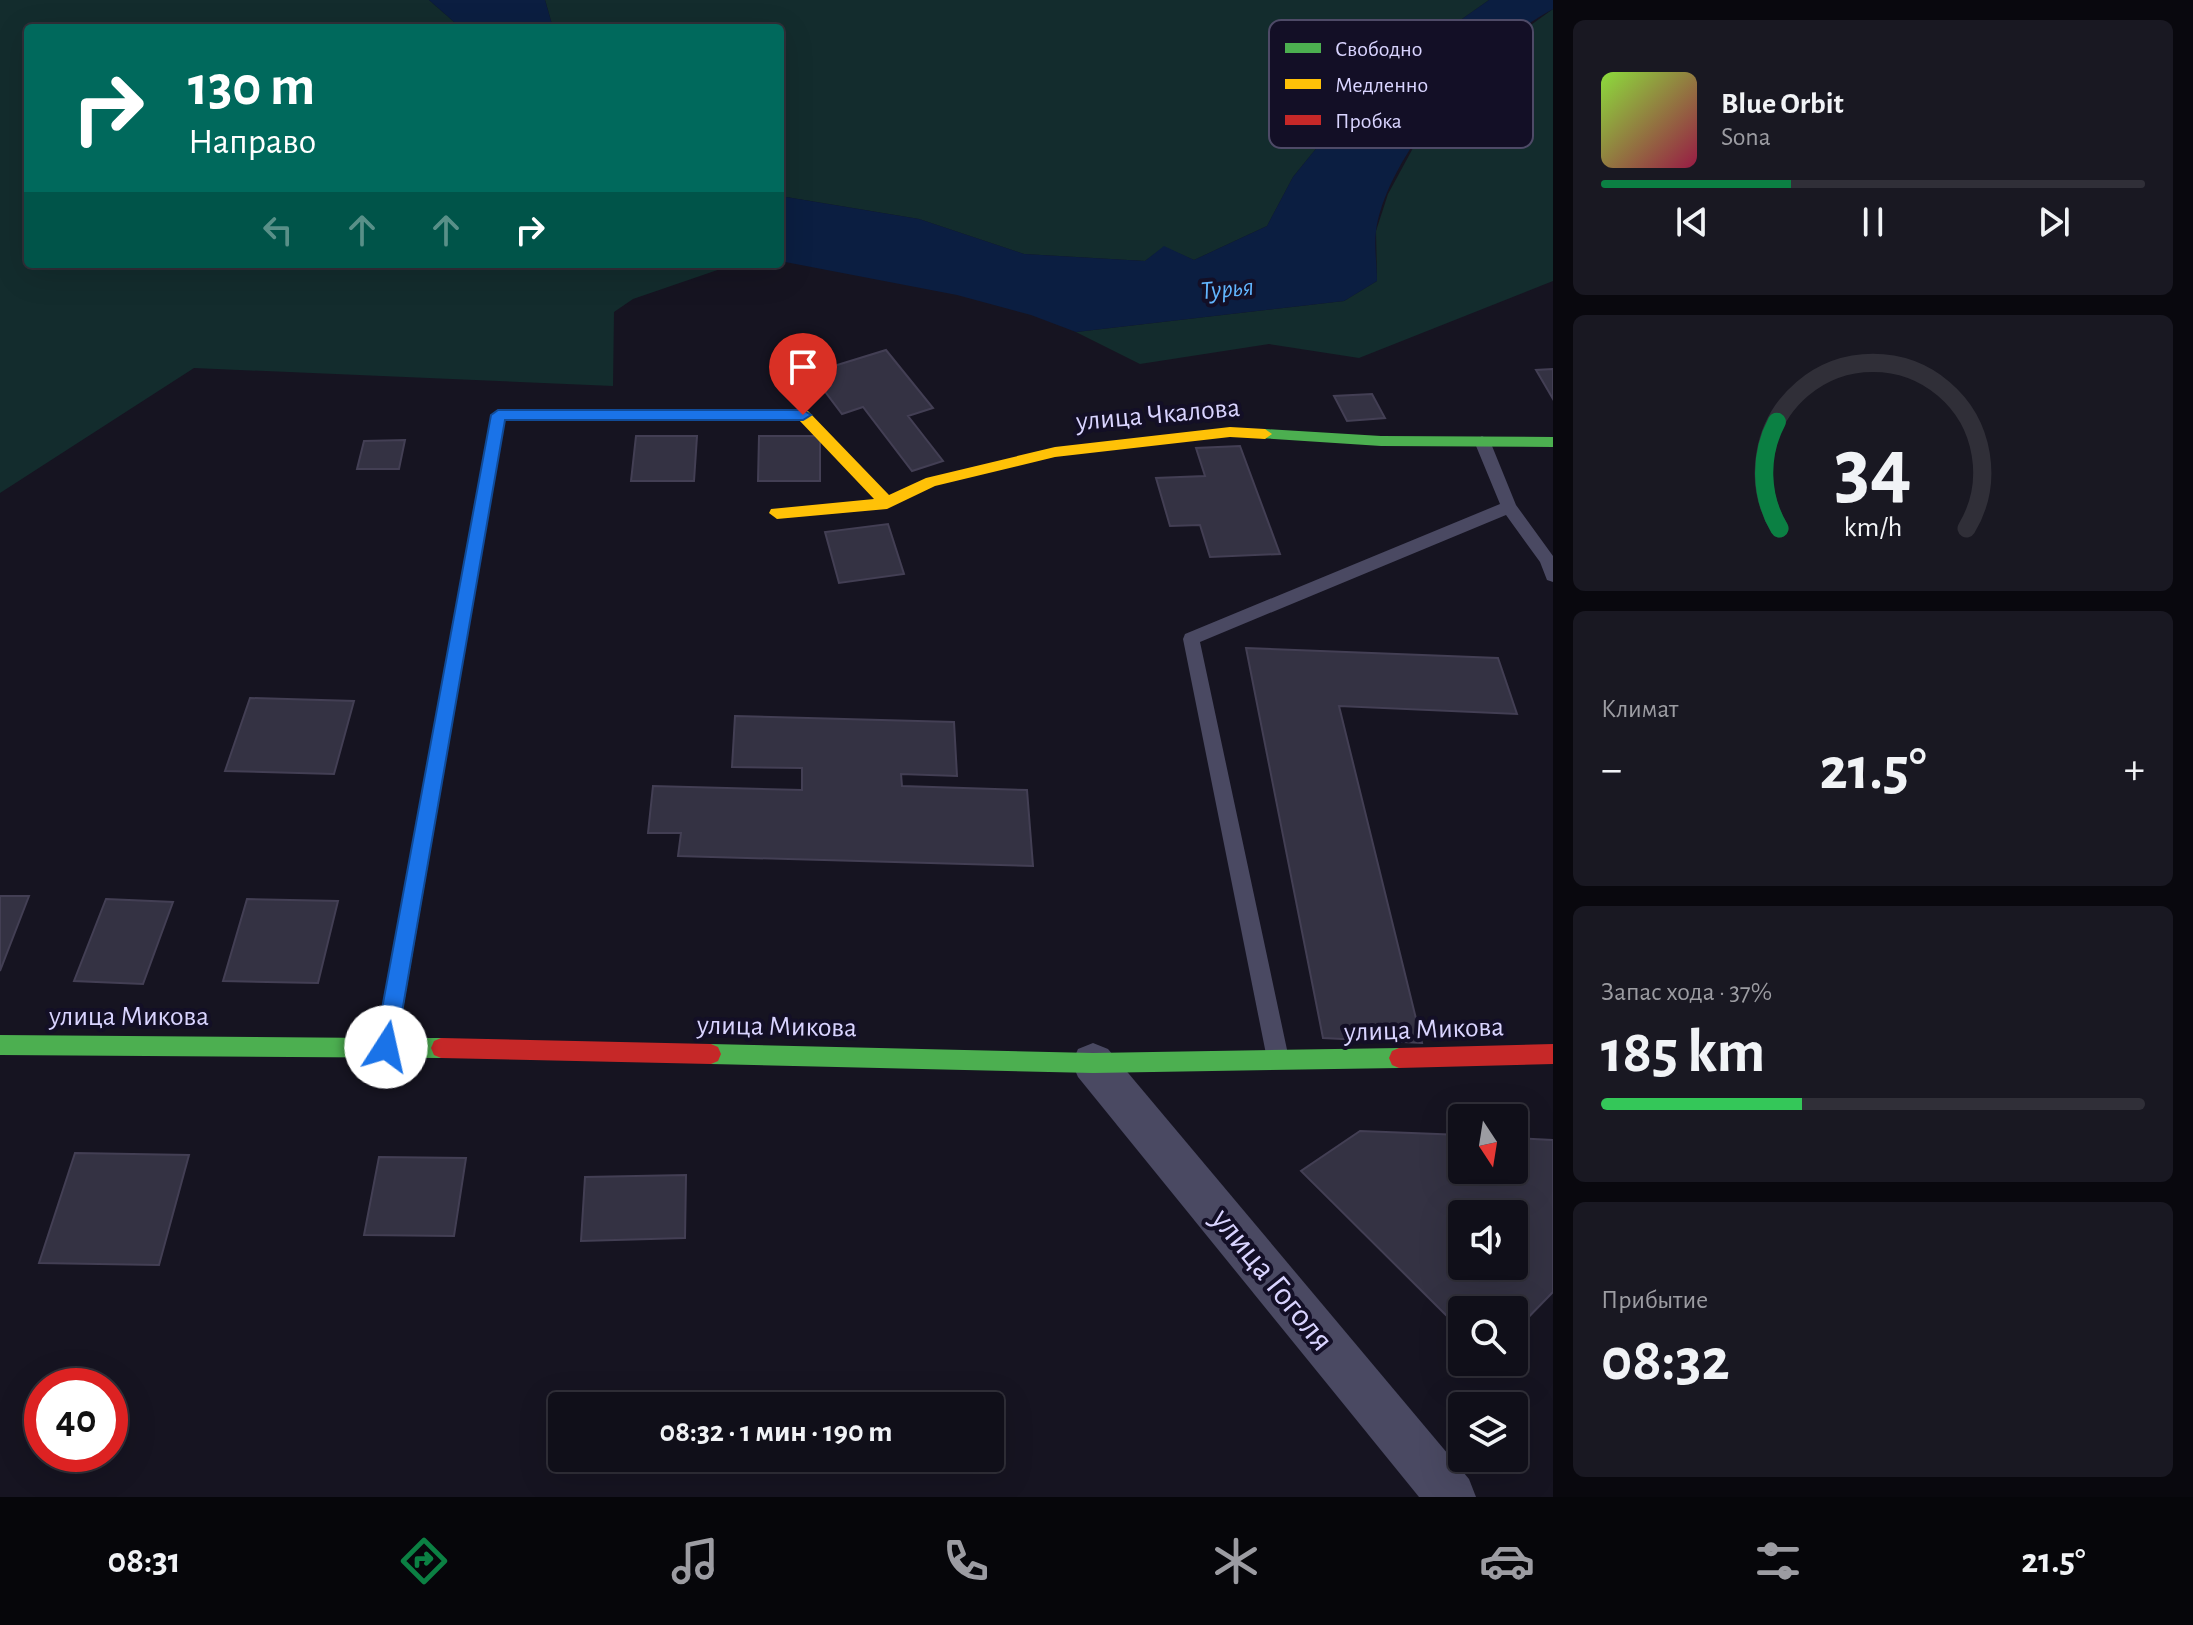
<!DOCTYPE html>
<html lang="ru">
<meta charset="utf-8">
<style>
body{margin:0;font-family:"Alegreya Sans",sans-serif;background:#191822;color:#f1f3f6;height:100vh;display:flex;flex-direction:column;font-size:30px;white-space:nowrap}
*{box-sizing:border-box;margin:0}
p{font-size:26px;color:#9c9ca2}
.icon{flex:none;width:44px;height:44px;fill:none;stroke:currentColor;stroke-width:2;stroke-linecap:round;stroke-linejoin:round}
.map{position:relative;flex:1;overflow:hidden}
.drawer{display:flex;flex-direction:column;gap:20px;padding:20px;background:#09080e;width:640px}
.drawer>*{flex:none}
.banner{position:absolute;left:24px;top:24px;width:760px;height:244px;border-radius:8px;box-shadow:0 8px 32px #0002,0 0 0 2px #302f38;background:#00695c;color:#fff;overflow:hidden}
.needle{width:52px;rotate:168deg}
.buttons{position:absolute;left:1448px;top:1104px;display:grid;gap:16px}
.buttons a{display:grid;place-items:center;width:80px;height:80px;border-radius:8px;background:#100f19;box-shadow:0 8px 32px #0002,0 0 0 2px #302f38;font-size:40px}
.speed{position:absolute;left:24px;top:1368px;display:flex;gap:16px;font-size:40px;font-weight:700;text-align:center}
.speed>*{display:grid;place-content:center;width:104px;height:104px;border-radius:50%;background:#100f19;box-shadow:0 8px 32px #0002,0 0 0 2px #302f38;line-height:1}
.speed .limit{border:12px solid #d22;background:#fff;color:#111}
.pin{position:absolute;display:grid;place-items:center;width:68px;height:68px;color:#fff;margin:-82px -34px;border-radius:50% 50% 50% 0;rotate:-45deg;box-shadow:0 0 8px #0007}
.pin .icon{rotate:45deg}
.me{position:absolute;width:88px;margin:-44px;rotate:10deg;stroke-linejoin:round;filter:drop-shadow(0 0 6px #0008)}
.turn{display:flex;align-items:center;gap:28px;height:168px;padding:0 32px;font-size:36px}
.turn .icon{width:104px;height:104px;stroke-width:2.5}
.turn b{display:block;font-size:56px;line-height:68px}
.lanes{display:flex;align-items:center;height:76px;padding:0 32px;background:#0003;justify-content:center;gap:40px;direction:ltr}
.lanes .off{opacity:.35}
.big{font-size:60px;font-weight:600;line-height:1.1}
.drawer .tile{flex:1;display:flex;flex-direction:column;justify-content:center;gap:12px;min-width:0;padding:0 28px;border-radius:12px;background:#191822}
.drawer .dial{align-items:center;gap:0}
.dial svg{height:208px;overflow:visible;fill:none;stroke:#302f38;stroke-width:7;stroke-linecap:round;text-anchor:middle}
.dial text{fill:#f1f3f6;stroke:none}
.song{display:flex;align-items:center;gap:24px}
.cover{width:96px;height:96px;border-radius:12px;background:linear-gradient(135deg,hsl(90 70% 55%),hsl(340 70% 35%))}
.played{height:8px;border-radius:4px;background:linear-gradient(90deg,#0b8043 35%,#302f38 35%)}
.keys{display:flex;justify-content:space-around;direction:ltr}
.heat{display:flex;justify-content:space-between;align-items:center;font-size:44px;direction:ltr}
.charge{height:12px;border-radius:6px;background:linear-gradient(90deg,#34c759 37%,#302f38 0)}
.trip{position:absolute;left:548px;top:1392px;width:456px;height:80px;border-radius:8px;background:#100f19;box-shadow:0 8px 32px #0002,0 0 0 2px #302f38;font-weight:600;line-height:80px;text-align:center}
.tabs{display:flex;height:128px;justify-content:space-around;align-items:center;background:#06060a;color:#9c9ca2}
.tabs .icon{width:56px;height:56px}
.tabs .selected{color:#0b8043}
.tabs b{font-size:36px;color:#f1f3f6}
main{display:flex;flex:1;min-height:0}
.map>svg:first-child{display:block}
.green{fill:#132c2d}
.water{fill:#0b1e41}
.building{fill:#343243;stroke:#433f54;stroke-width:2;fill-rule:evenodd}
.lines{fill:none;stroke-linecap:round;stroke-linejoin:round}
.lane{fill:#4a4962;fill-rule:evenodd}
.street{fill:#4a4962;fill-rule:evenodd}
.fast{fill:#4caf50;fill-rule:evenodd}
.slow{fill:#ffc107;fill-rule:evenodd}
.jam{fill:#c62828;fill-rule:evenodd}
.route{fill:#1a73e8;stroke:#114b97;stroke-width:2}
.labels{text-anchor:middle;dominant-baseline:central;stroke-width:8;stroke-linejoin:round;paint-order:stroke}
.far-water-label{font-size:26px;font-style:italic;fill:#62b6ff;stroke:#130f26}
.street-label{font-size:28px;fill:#d9d4ff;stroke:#130f26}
.near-street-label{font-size:34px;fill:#d9d4ff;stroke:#130f26}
.key{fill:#130f26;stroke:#4e4a67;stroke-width:2}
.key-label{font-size:22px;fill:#d9d4ff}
</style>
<main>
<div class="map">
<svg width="1553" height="1497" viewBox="0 0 1553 1497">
<rect width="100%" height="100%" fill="#161421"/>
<path class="green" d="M0,0H429L461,28H28V264H735L633,299L614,312L613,386L194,368L0,493Z
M545,0H1489L1367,86L1293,177L1267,226L1194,260L1164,247L1145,261L1024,254L919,219L780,196V28H553Z
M1553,9V281L1359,358L1269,344L1140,364L1076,332L1344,301L1377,281L1376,231L1388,194L1431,115L1502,46Z"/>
<path class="water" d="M429,0H545L553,28H461Z
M1489,0H1553V9C1485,45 1387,153 1376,231C1374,247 1377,265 1377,281L1344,301L1076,332L1031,315L957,295L780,261V196L919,219L1024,254L1145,261L1164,246L1194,260L1267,226L1293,177L1367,86Z"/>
<path class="building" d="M886,350L933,408L908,416L943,461L912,471L863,407L842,414L811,373Z
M1553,369V399L1536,370Z
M1372,394L1385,418L1347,421L1334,396Z
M636,436H697L694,481H631Z
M759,436H820V481H758Z
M405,440L399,469H357L364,441Z
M1240,446L1280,554L1210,557L1200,525L1170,526L1156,478L1205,476L1196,448Z
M888,524L904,574L839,583L825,532Z
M1246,648L1498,658L1517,714L1339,706L1422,1043L1323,1038Z
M250,698L354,701L334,774L225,771Z
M735,716L954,722L957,776L901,774L902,786L1027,790L1033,866L678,856L681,833H648L653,786L802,790V768L732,767Z
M0,896H29L0,971Z
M106,899L173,902L143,984L74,981Z
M247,899L338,901L318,983L223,981Z
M1360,1131L1462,1135V1170H1514V1138L1553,1140V1292L1514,1332V1310H1462V1331L1301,1171ZM1462,1214H1514V1266H1462Z
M75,1153L189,1155L159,1265L39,1263Z
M379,1157L466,1158L454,1236L364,1235Z
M686,1175L685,1238L581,1241L585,1177Z"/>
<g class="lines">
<path class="lane" d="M1482,436L1490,441L1516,505L1553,556V582L1547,580L1540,562L1506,515L1200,642L1289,1059L1285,1066L1278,1069L1271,1066L1267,1059L1183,639L1185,634L1500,504L1474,441Z"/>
<path class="street" d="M1093,1043L1108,1049L1469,1479L1476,1497H1419L1078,1077L1072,1063L1078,1049Z"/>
<path class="fast" d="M498,410H570L577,415L570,420H505L398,1038H441L448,1041L451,1048L448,1055L441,1058L0,1055V1035L377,1038L491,415Z
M1265,429L1381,436L1553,437V447L1381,446L1260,438V430Z
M711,1044L1093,1053L1399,1048L1406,1051L1409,1058L1406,1065L1399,1068L1093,1073L711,1064L704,1061L701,1054L704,1047Z"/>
<path class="slow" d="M570,410H803L808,411L889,495L926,478L1055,447L1230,427L1265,429L1272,434L1265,439L1230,437L1055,457L935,486L887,509L777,519L769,513L771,509L874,499L799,420L565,419L563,415Z"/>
<path class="jam" d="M441,1038L711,1044L718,1047L721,1054L718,1061L711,1064L441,1058L434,1055L431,1048L434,1041Z
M1553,1044V1064L1399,1068L1392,1065L1389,1058L1392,1051L1399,1048Z"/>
</g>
<path class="route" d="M498,410H803L811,415L803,420H505L396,1047L393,1054L386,1057L378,1054L375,1047L491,415Z"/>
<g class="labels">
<g class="far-water-label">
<text transform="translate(1227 289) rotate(-5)">Турья</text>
</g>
<g class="street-label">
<text transform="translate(1158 415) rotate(-5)">улица Чкалова</text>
<text x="129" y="1017">улица Микова</text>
<text transform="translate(777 1027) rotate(1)">улица Микова</text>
<text transform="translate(1424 1030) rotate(-2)">улица Микова</text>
</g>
<g class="near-street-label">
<text transform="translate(1272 1280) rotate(51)">улица Гоголя</text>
</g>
</g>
<rect x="1269" y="20" width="264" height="128" rx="12" class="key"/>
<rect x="1285" y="43" width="36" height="10" fill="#4caf50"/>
<rect x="1285" y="79" width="36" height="10" fill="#ffc107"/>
<rect x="1285" y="115" width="36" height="10" fill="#c62828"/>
<g class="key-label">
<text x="1335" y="56">Свободно</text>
<text x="1335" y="92">Медленно</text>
<text x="1335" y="128">Пробка</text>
</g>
</svg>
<div class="buttons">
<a><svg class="needle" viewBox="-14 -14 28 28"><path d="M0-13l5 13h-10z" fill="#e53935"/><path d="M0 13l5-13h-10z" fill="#9c9ca2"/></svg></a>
<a><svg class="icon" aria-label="sound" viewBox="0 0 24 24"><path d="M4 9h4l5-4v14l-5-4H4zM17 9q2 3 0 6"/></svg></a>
<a><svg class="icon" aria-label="search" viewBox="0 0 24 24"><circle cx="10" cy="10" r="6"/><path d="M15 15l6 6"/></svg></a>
<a><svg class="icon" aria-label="layers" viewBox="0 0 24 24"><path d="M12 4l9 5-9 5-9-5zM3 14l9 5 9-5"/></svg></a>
</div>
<div class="speed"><div class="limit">40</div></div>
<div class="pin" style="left:803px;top:415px;background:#d93025"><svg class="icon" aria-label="arrive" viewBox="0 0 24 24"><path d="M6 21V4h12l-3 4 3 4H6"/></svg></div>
<svg class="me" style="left:386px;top:1047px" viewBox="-20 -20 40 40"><circle r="19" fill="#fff"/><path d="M0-13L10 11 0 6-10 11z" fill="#1a73e8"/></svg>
<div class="trip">08:32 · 1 мин · 190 m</div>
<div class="banner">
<div class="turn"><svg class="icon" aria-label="right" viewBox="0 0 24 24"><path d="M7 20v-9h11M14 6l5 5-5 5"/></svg><div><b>130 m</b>Направо</div></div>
<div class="lanes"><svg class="icon off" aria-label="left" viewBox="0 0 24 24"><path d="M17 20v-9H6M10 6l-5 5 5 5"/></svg><svg class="icon off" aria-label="ahead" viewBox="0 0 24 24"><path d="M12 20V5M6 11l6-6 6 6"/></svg><svg class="icon off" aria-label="ahead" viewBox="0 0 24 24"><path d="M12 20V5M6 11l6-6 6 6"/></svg><svg class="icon" aria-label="right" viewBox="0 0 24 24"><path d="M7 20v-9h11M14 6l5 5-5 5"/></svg></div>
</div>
</div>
<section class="drawer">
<div class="tile">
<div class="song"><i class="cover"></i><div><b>Blue Orbit</b><p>Sona</p></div></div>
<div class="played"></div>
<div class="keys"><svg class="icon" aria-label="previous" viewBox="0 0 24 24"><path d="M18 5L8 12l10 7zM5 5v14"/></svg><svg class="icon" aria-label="pause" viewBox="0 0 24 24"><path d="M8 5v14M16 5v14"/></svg><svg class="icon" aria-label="next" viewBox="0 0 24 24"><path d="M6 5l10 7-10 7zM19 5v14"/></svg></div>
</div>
<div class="tile dial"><svg viewBox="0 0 100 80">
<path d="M14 69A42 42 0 1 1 86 69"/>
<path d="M14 69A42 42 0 0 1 13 28" stroke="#0b8043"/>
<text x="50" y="56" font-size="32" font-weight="700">34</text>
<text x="50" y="72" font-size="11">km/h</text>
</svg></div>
<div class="tile"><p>Климат</p>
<div class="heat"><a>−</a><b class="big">21.5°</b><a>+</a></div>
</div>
<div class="tile"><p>Запас хода · 37%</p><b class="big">185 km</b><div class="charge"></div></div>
<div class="tile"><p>Прибытие</p><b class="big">08:32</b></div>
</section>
</main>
<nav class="tabs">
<b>08:31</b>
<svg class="icon selected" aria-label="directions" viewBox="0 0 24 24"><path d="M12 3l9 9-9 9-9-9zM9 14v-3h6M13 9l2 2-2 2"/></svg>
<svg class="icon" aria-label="music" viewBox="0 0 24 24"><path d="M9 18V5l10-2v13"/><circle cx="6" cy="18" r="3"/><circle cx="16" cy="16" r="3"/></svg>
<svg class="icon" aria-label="phone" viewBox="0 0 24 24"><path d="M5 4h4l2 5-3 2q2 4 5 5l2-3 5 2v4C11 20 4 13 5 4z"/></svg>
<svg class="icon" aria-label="climate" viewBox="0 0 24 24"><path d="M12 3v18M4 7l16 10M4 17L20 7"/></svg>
<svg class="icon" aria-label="car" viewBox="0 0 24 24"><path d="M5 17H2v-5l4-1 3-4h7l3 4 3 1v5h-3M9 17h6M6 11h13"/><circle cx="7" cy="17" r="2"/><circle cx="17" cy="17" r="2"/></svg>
<svg class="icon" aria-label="filters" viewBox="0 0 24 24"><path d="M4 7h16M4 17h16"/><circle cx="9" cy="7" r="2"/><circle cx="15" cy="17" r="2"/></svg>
<b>21.5°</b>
</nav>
